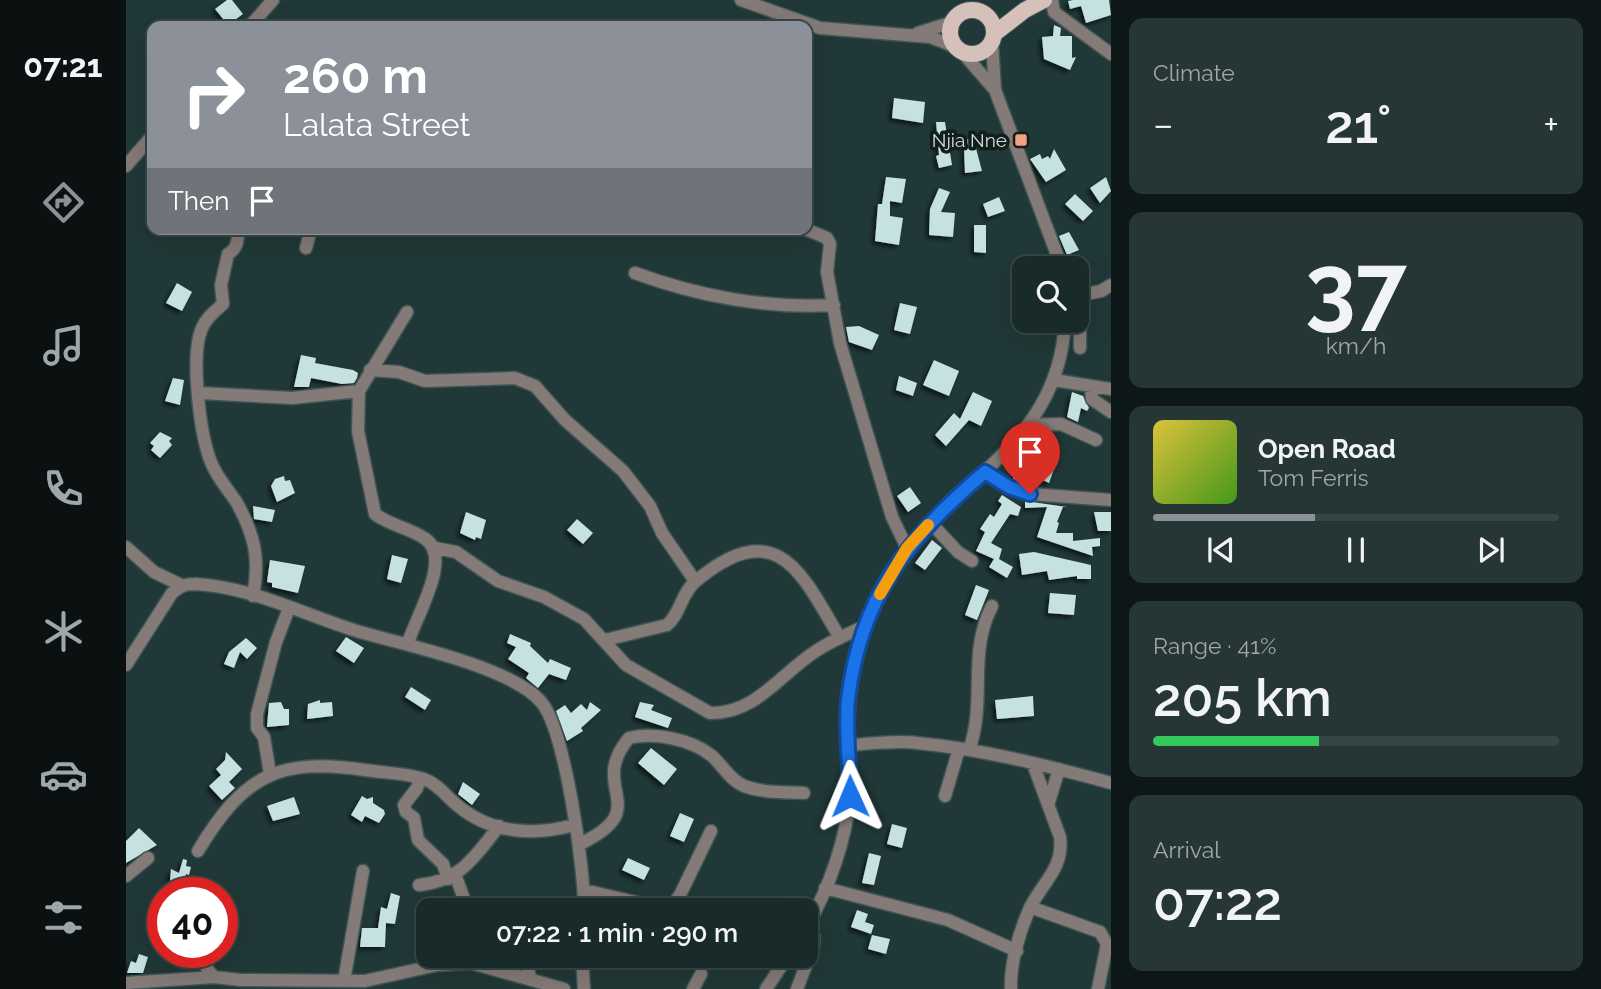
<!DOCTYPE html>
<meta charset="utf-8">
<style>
body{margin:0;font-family:Raleway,sans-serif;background:#253635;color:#f1f3f6;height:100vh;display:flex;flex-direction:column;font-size:26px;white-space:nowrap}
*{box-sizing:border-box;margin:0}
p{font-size:23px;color:#9fa7a8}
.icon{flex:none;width:38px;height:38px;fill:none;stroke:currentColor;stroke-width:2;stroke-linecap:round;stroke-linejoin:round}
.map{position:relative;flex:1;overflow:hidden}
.details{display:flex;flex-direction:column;gap:18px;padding:18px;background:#0d1717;width:490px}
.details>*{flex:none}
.banner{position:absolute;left:21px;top:21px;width:665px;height:214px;border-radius:14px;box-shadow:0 7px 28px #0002,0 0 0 2px #364646;background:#8c9099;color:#fff;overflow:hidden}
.fabs{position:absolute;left:886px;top:256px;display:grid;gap:14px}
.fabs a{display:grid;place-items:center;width:77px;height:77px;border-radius:14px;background:#182a29;box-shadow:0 7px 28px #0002,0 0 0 2px #364646;font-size:35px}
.speed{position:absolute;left:21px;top:877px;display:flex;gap:14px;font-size:35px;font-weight:700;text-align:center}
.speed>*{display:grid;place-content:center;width:91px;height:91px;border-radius:50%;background:#182a29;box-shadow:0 7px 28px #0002,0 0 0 2px #364646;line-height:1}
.speed .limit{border:10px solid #d22;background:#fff;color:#111}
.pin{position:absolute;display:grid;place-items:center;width:60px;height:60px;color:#fff;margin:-72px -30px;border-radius:50% 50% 50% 0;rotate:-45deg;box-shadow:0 0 7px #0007}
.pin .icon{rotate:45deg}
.me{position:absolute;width:77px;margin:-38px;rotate:359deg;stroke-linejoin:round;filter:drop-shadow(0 0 5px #0008)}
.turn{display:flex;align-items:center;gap:24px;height:147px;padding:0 21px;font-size:32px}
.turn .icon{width:91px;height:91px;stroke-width:2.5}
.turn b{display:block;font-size:49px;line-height:60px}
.then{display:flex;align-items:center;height:66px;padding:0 21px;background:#0003;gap:14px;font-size:26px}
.big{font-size:52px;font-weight:600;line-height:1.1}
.details .tile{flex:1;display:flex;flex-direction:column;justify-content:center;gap:10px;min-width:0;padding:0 24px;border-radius:14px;background:#253635}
.details .dial{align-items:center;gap:0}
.dial b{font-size:91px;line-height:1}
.song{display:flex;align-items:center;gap:21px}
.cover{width:84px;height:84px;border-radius:10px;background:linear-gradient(135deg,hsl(50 70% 55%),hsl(100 70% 35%))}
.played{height:7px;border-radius:4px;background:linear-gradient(90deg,#8c9099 40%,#364646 40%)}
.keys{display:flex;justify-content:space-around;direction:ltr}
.heat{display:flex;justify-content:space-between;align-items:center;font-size:38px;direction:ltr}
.charge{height:10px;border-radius:5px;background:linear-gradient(90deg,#34c759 41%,#364646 0)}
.trip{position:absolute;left:290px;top:898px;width:402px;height:70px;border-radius:14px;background:#182a29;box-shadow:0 7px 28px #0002,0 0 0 2px #364646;font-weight:600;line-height:70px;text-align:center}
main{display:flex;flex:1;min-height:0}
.tab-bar{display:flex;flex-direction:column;width:126px;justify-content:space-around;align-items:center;background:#0a1110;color:#9fa7a8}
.tab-bar .icon{width:49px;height:49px}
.tab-bar .selected{color:#8c9099}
.tab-bar b{font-size:32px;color:#f1f3f6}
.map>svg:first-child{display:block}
.building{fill:#c5e2e0;filter:url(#shadow)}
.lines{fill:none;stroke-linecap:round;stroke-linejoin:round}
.minor-casing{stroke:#3f5554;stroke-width:15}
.major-casing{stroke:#3f5554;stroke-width:18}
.minor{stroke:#847a77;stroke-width:12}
.major{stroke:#d6c1ba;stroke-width:16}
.route-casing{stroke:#114b97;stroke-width:18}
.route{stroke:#1a73e8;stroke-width:12}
.slow{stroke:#f59e0b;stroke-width:12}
.poi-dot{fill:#f2a081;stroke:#121d1c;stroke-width:2.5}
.labels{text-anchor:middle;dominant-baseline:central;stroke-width:7;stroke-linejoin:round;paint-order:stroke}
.poi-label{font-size:19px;fill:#cddbda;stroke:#121d1c;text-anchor:end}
</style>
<main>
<nav class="tab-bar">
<b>07:21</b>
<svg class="icon selected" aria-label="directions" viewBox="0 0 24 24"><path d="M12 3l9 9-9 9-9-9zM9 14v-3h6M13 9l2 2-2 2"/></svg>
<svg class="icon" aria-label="music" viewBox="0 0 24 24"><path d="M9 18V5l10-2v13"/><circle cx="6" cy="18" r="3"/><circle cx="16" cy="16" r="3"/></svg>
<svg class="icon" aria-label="phone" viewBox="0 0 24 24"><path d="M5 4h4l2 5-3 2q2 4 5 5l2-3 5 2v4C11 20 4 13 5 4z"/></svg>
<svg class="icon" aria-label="climate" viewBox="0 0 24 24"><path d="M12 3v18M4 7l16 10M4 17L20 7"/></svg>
<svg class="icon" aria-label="car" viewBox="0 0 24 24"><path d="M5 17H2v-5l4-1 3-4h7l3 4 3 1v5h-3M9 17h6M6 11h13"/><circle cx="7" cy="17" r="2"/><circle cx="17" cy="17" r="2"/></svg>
<svg class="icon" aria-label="filters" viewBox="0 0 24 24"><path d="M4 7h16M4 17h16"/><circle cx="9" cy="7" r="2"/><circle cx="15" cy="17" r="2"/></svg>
</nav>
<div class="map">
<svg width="985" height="989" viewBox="0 0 985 989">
<defs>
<filter id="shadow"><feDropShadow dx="-3" dy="3" stdDeviation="2" flood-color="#0009"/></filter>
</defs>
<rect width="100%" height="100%" fill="#203837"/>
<path class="building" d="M101,0H106L117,14L102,25L89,9Z
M947,0H983L985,15L960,23L955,6L944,9L942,1Z
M928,25L935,28L934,36H946V58L950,57L944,70L918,59L916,37L927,36Z
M768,98L799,102L797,123L766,118Z
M810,122H819L826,165L813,168L810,156L813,155Z
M847,137L856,171L839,173L838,149L843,148L840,140Z
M928,149L940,170L920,182L904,159L914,154L916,159L922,156L924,159Z
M760,177L780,179L776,203L764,201V216L777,218L773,245L749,241L752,204H756Z
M980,177L985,191L974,203L964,188Z
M813,188L824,192L815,212L829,213L827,237L803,235L804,209Z
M949,194L967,211L957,221L939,204Z
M873,197L879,211L862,217L857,204Z
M848,225H860V253L848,252Z
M943,232L953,250L941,255L933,236Z
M51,283L66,292L56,311L40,303Z
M774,303L791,307L784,334L768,330Z
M733,326L753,335L746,350L723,342L720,327Z
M175,355L190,358L189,363L227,370L232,373L231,378L228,383L216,384L185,378L183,387H168Z
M808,360L833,371L823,396L797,385Z
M773,376L791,383L787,396L770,390Z
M47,378L58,380L54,405L39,401Z
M847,392L866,401L855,426L843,420L820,446L809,435L828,413L834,419Z
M946,392L957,396L963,408L961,411L955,408L952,422L941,417Z
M34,432L46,438L43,441L46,445L34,458L25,450L28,446L24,443Z
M924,438L931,442L919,466L928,469L923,483L902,473L899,483L887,479L892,464L903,468L914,448L918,450Z
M158,476L159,481L164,480L169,493L151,502L145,486L149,479Z
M784,487L795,503L782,512L771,496Z
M876,495L895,507L892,516L884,514L865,543L876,549L873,559L887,567L881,578L863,567L868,559L850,551L859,532L854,529L864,514L868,517L876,504L872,501Z
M899,501L941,507H937L931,522L933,523L930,533H947V541L974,538V546L966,547L967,556L911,537L921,507L899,508Z
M127,506L149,510L146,522L128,519Z
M340,512L360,520L355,539L350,537L349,540L334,533Z
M968,512H985V531H972Z
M451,519L467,533L457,544L441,530Z
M806,540L816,548L799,570L789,563Z
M908,552L965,565V579H951V576L923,580L921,571L896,575L893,554Z
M266,555L282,559L275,583L261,579Z
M144,560L179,566L172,593L146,587V583L141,582Z
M850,585L863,590L851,620L839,615Z
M924,593L950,595L948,615L922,613Z
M384,634L405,643L404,646L422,663L424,659L445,668L440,680L423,674L412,688L400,678L403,673L382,659L390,647L381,643Z
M220,637L238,648L228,663L210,651Z
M120,638L131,648L121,659L114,652L108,668L98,664L103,652Z
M285,687L305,700L299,710L279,697Z
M907,696L908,716L871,719L869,700Z
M194,700V703L206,702L207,716L181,719L182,704Z
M155,702L158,709H163V725L141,727L143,703Z
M464,702L475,710L455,728L457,731L441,741L430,711L439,705L445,713L455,704L461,710Z
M514,702L528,705L525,710L546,718L542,728L509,717Z
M525,748L551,769L538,785L512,763Z
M100,752L116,769L103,782L109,788L96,800L83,786L95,775L90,769L99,760Z
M337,782L354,794L346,805L332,794Z
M236,796L241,799L247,797V803L258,810L259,814L253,823L239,816L236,822L225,815Z
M168,797L174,814L147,821L141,806Z
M554,813L568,819L558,842L544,836Z
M766,824L781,828L776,848L761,844Z
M13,828L31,845L0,863V841Z
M743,853L755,856L748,885L736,883Z
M502,858L524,868L518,880L496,870Z
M57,859L61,860L60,866L65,867L63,875L60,874L58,892H43L45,869L53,873Z
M265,893L274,896L269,924L260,923L259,947H234L236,928H252L255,907L261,909Z
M731,910L742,914L739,922L748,925L745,934L725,927Z
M746,935L764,939L760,954L742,949Z
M13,954L22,957L17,973H1L5,961L10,963Z"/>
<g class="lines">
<g class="minor-casing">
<path id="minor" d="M615,0L694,28L804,37L830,47
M926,0L928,12L985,54
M124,26L147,0
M792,33L827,22
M866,42L869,90
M836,52L869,90L936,268
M0,166L26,136
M112,229C112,240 112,248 102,254L95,285L97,304C89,311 80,318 76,328C64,355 74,435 85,462C91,478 102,489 111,503C129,536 134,559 127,596
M679,229L701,238L704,244L701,272L714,343L766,517L781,548
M180,248L185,229
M509,273C571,296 641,309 708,305
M950,296L975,291L985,285
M281,312L233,391L232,431L249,514C263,525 283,528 298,538C328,556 290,616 282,643
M954,348V295
M244,370L273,372L299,381L389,378L409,386L439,420L497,471L524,506L536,533L569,581
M928,380L985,389
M965,388L966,399L985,412
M74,393L166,398L233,391
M903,425L935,424L970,440
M859,473L883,487L904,494L985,500
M804,522L832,552L846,561
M0,547L28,572L55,585
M309,548L330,552L372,581L418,597L458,619L500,665L584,713C630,714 654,674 690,651C705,641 722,634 739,626
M479,640L541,625C555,613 555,593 570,581C651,514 675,572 714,638
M0,665L46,593C54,586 59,584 70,584C126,587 181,616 234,632C279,645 387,667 416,703C439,732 459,870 458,910
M722,745C744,744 769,740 791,743C856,749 922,766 985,783
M843,750C861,700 841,655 866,606
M144,774L138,737L131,728V714L150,642L163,608
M294,778L291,788L278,805L280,812L288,818L292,840L317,864L322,879
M819,796L833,749
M923,802L933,769
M453,845C465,838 482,830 489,817C500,794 472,775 503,738C528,732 565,739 586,756C597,766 604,780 618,786C637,793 658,792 678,793
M72,851C117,776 152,757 239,770C258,773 280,773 298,779C312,784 320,796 331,805C365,834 408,836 448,825
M329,874L342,910
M0,876L22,858
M293,885C334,881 349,857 373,826
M699,888L822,920L891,951
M458,890L543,910L554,895L585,831
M904,907L974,932L981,944L972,989
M681,926C703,889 720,840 724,796C725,778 722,761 722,743C721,686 732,636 758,585C812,482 934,453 939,320
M81,952V969L88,977L115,980L239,981L311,965L345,963L438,989
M398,956L405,980
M456,956L458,989
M218,981L237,871
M0,983L88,977
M567,989L575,974
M640,989L662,956
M671,989L687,947L688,937L681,931
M885,989C884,964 893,933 903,910C915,883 938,870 934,837L907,764"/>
</g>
<g class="major-casing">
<path id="major" d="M824 32a22 22 0 1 1 44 0a22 22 0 1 1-44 0Z
M868,34L899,10L918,0"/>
</g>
<use href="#minor" class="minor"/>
<use href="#major" class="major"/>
</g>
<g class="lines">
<g class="route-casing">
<path id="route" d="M724,796C724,764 719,731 722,700C734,597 783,536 859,472L883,487L904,494"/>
</g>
<use href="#route" class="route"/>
<path class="slow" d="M754,594L781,548L802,525"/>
</g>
<rect class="poi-dot" x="888" y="133" width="14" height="14" rx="3.5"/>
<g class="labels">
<g class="poi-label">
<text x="881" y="140">Njia Nne</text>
</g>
</g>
</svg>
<div class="fabs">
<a><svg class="icon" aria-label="search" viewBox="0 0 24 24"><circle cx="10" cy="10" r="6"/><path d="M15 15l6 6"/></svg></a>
</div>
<div class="speed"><div class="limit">40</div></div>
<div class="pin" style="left:904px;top:494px;background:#d93025"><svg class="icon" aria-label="arrive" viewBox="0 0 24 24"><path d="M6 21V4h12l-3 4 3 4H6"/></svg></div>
<svg class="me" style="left:724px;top:796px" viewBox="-20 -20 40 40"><path d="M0-17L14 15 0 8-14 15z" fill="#1a73e8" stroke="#fff" stroke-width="4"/></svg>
<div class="trip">07:22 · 1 min · 290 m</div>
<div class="banner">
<div class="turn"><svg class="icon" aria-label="right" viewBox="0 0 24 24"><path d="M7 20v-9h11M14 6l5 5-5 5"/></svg><div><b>260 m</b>Lalata Street</div></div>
<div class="then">Then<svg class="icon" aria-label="arrive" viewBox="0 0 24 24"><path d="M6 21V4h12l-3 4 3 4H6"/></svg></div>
</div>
</div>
<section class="details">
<div class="tile"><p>Climate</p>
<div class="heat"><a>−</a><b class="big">21°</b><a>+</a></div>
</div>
<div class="tile dial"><b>37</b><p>km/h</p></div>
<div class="tile">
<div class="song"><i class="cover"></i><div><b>Open Road</b><p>Tom Ferris</p></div></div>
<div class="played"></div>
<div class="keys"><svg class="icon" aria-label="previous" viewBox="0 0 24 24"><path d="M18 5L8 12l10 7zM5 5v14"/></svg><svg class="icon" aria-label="pause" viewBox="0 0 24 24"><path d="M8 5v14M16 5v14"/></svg><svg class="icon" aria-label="next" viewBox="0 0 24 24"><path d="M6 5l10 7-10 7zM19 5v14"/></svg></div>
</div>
<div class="tile"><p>Range · 41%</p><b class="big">205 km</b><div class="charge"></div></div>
<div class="tile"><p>Arrival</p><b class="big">07:22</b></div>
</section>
</main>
